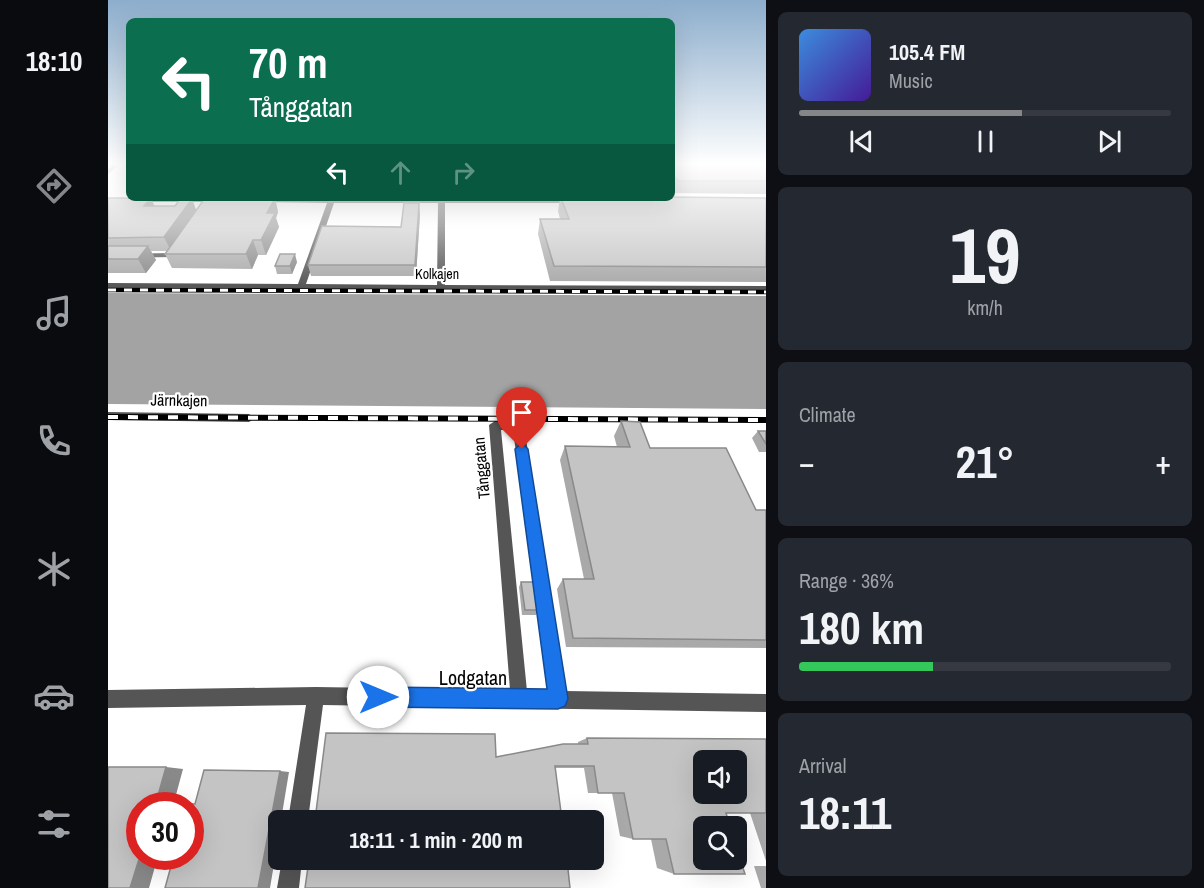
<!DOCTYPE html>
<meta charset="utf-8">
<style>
body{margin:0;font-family:"Archivo Narrow",sans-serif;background:#242831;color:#f1f3f6;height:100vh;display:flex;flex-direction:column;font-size:22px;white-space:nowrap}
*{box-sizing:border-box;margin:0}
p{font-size:20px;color:#9ea1a6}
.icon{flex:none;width:33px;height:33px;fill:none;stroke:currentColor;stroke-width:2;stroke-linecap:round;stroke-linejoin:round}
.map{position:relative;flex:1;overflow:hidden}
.drawer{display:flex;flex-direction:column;gap:12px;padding:12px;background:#0d0f14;width:438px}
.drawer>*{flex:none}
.hud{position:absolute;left:18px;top:18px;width:549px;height:183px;border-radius:9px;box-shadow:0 6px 24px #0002;background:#0b6e4f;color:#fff;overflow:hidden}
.tools{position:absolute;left:585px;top:750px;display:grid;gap:12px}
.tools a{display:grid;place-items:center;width:54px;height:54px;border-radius:9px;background:#171b24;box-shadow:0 6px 24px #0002;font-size:30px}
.speed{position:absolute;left:18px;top:792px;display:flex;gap:12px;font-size:30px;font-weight:700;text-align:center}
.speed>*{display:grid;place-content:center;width:78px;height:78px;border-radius:50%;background:#171b24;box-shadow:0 6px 24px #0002;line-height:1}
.speed .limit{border:9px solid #d22;background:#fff;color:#111}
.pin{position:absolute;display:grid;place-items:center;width:51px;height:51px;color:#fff;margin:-62px -26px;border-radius:50% 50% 50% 0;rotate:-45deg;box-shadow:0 0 6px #0007}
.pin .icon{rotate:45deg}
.me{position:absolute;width:66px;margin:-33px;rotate:90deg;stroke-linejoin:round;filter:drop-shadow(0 0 4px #0008)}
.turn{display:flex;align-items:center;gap:21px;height:126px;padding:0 24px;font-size:27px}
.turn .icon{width:78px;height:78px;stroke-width:2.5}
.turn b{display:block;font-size:42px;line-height:51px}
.lanes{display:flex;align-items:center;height:57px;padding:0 24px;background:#0003;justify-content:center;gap:30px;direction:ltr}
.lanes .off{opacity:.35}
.big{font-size:45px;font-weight:700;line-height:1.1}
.drawer .tile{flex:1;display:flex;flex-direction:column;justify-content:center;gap:9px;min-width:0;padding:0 21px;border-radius:9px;background:#242831}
.drawer .dial{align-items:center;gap:0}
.dial b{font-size:78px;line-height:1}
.song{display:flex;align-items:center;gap:18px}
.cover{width:72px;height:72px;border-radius:9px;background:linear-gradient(135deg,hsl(210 70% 55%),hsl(260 70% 35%))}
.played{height:6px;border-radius:3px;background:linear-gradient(90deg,#858687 60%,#363941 60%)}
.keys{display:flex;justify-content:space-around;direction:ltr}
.heat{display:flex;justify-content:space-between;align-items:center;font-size:33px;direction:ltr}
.charge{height:9px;border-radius:4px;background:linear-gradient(90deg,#34c759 36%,#363941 0)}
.trip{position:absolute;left:160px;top:810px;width:336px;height:60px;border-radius:9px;background:#171b24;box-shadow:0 6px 24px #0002;font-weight:700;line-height:60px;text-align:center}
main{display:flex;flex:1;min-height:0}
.dock{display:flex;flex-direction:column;width:108px;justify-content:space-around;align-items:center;background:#090b0e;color:#9ea1a6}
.dock .icon{width:42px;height:42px}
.dock .on{color:#858687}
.dock b{font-size:27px;color:#f1f3f6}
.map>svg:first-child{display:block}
.water{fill:#a3a3a3}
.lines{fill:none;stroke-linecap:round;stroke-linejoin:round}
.minor{fill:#555;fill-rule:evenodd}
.rail-far1-casing{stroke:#000;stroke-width:4.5}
.rail-casing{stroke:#000;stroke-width:6}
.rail-far1{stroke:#fff;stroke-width:3;stroke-dasharray:8;stroke-linecap:butt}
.rail{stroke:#fff;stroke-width:4;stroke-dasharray:10;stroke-linecap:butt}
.wall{fill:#a9a9a9}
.shaded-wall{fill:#898989}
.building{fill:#c4c4c4;stroke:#898989;stroke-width:1.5;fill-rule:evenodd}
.route{fill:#1a73e8;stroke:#114b97;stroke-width:1.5}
.labels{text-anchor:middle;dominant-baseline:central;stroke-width:4.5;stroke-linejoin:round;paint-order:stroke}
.far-street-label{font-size:14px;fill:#000;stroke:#fff}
.street-label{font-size:16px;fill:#000;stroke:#fff}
.near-street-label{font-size:20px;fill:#000;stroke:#fff}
</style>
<main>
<nav class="dock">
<b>18:10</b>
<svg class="icon on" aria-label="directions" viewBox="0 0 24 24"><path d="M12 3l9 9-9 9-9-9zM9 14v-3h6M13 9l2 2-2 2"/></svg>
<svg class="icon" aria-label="music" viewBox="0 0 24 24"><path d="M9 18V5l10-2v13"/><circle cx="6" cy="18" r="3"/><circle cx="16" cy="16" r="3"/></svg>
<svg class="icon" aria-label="phone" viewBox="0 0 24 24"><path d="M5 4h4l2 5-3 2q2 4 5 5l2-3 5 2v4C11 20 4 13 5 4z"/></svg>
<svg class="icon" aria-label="climate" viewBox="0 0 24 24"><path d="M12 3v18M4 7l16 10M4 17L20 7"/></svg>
<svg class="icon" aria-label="car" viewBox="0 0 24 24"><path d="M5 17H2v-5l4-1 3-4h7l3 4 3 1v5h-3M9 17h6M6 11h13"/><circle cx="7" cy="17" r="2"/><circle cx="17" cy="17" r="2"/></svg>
<svg class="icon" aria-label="filters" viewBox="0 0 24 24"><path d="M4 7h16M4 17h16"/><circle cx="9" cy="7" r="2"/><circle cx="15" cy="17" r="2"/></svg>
</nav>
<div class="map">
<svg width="658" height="888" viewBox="0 0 658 888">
<rect width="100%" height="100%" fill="#fff"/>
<path class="water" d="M0,293L658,296V409L0,404Z"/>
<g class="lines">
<path class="minor" d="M6,163H13L0,174V169Z
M0,198H111L114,200L111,202H0Z
M150,199L468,200L470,201V203H337V285L658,286V292L0,289V283L190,284L219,203L152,202L149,200ZM226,203H330L329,285L198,284Z
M67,248L74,250L66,257L0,258V254L64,253Z
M0,412L141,414L147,418L141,422L0,420Z
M387,421L410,422L416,426L457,691L658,694V712L215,705L200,820H180L198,705L0,708V690L208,687L402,690L381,425ZM393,430H405L440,691H419Z
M174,860H194L191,888H169Z"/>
<g class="rail-far1-casing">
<path id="rail-far1" d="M0,290L658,292"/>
</g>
<g class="rail-casing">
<path id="rail" d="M0,417L658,420"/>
</g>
<use href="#rail-far1" class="rail-far1"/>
<use href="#rail" class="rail"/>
</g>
<path class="wall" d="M564,163L658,168V194L565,193L564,192Z
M0,198L46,206L88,210L167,198L170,212L168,218L171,227L158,255H150L144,269L64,268L57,254L59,251H43L48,260L38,273H0Z
M452,198H658V282L442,281L430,234L432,219H452L450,211Z
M312,214L308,276H203L200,265L293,227Z
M189,262L184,274H169L167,266Z
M513,421L542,448L648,510H658V648L458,647L449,589L455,579H476L452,460L457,446L509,447L506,436Z
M650,431H658V452H651L644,438Z
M413,582L430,610L428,615H414L411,587Z
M479,738L658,739V861L642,813H618L566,874L549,868L543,839H525L512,836L504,793H480L476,768H447L388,757L470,744V742Z
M646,866H658V888H653Z"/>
<path class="shaded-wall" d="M43,198L49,212L36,206Z
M167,198L170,212L168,218L171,227L158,255L153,240L159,213Z
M84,199L89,212L63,251L56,237Z
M311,203L312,214L308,276L307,265Z
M145,240L150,255L144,269L138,254Z
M40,246L48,260L38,273L30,259Z
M187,254L189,262L184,274L182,266Z
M58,767L75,769L65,806H47Z
M172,771L181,772L173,820H171V834L162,888H150Z
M32,856H50L41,888H22Z"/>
<path class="building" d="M564,163H653L658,168V181H570L564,173Z
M564,197L658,198V267L446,266L432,219H461L453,198H564Z
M0,198H43L36,206H67L73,198L84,199L56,237L0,238Z
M97,198H167L159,213H167L153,240H145L138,254H57Z
M296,203H311L307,265H200L214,226L293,227Z
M0,246H40L30,259H0Z
M172,254H187L182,266H167Z
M513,421L532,422L542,448H618L648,510H658V640L465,638L455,579H486L457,446L522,447Z
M650,431H658V444Z
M413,582H426L430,610H417Z
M218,733L387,734L388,757L455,744H480L479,738L658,739V813H618L622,826H596V860H628V847L637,874H566L558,839H525L516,793H490L486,766H447L454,820H207ZM596,760H628V794H596Z
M0,767H58L47,806H32V856L22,888H0Z
M96,770L172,771L150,888H57L63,866H71L73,856H82V806H80V804H87Z
M201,860H459L462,888H197Z"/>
<linearGradient id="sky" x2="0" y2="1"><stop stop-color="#8cadcc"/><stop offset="0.57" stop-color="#fff"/><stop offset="1" stop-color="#fff" stop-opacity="0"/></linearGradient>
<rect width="658" height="288" fill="url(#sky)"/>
<path class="route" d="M414,443L420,449L460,699L457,706L450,709L270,707L263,704L260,697L263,690L270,687L439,689L407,449Z"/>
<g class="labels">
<g class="far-street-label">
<text x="329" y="274">Kolkajen</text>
</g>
<g class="street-label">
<text transform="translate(71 400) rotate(1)">Järnkajen</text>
<text transform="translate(373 468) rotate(-95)">Tånggatan</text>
</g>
<g class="near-street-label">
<text x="365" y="677">Lodgatan</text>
</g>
</g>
</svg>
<div class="tools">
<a><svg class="icon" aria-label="sound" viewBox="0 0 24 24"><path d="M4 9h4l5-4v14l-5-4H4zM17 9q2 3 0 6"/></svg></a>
<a><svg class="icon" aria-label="search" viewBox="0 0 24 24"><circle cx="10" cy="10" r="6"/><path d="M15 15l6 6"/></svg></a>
</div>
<div class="speed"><div class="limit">30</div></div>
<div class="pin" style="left:414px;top:449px;background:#d93025"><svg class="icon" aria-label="arrive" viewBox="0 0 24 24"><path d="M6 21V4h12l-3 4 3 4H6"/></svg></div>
<svg class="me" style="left:270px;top:697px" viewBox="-20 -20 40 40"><circle r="19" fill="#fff"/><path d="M0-13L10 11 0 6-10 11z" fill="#1a73e8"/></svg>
<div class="trip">18:11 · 1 min · 200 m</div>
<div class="hud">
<div class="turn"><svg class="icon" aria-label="left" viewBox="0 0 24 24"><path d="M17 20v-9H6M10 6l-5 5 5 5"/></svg><div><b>70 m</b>Tånggatan</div></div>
<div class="lanes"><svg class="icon" aria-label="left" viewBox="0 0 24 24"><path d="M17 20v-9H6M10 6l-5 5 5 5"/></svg><svg class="icon off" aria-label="ahead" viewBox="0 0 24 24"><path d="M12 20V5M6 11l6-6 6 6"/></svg><svg class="icon off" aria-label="right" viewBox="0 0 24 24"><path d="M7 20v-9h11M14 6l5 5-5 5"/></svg></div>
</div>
</div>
<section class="drawer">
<div class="tile">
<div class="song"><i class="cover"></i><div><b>105.4 FM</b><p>Music</p></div></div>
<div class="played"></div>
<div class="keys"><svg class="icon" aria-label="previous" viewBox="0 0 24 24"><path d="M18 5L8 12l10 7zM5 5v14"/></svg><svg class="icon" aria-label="pause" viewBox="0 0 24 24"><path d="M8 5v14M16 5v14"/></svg><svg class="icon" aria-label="next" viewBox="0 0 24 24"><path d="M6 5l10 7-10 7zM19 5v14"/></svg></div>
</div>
<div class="tile dial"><b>19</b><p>km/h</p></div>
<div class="tile"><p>Climate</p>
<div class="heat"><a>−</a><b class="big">21°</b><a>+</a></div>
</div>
<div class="tile"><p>Range · 36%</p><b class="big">180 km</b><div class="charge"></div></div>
<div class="tile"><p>Arrival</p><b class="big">18:11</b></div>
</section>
</main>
